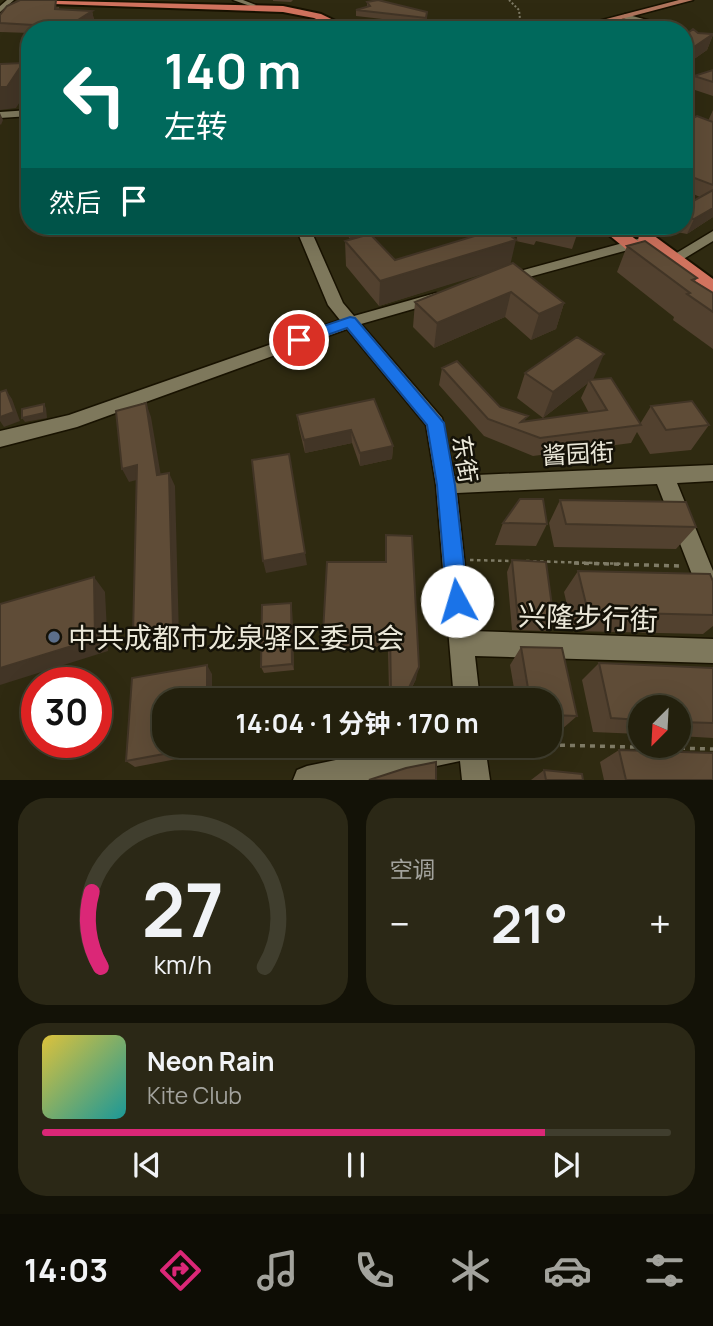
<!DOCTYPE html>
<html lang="zh">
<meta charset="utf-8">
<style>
body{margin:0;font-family:Manrope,"Noto Sans SC",sans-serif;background:#2b2816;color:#f1f3f6;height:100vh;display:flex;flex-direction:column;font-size:26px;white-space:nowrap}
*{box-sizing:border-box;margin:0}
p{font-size:23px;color:#a3a39d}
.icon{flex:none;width:38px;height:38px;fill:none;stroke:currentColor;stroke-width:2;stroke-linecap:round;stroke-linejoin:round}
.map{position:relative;height:780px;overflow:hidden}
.details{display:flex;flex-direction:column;gap:18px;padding:18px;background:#131207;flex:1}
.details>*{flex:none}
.banner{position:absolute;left:21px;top:21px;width:672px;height:214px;border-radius:28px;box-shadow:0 7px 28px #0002,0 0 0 2px #403e2e;background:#00695c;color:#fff;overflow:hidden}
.needle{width:46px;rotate:204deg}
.controls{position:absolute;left:628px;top:695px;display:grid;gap:14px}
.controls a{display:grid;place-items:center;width:63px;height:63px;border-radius:50%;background:#23200d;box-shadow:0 7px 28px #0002,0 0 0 2px #403e2e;font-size:35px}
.speed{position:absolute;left:21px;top:667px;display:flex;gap:14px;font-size:35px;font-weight:700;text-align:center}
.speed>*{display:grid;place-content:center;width:91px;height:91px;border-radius:50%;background:#23200d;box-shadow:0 7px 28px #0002,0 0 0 2px #403e2e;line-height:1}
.speed .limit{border:10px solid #d22;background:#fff;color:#111}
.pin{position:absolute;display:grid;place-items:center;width:60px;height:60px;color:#fff;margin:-30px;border:4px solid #fff;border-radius:50%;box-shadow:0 2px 7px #0007}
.me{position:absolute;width:77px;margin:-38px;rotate:354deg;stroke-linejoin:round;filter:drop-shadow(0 0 5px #0008)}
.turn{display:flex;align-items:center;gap:24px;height:147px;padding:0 28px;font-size:32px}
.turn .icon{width:91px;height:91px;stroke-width:2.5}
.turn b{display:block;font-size:49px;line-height:60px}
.then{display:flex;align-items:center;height:66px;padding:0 28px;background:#0003;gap:14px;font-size:26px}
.big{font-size:52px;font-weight:700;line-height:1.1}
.details .tile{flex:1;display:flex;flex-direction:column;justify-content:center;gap:10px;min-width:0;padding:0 24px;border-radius:28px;background:#2b2816}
.details .dial{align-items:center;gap:0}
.dial svg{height:182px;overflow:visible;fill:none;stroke:#403e2e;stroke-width:7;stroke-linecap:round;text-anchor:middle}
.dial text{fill:#f1f3f6;stroke:none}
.song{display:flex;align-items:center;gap:21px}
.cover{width:84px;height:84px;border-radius:10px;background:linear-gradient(135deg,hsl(50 70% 55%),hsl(180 70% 35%))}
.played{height:7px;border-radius:4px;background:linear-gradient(90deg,#db2777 80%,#403e2e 80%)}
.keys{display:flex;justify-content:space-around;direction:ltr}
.heat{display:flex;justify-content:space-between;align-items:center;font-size:38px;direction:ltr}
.details .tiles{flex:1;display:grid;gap:18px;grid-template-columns:1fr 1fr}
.tile:last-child{grid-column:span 2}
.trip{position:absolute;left:152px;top:688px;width:410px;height:70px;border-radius:28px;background:#23200d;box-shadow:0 7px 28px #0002,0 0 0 2px #403e2e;font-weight:700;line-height:70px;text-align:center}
.menu{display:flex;height:112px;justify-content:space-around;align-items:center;background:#0e0d05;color:#a3a39d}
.menu .icon{width:49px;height:49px}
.menu .on{color:#db2777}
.menu b{font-size:32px;color:#f1f3f6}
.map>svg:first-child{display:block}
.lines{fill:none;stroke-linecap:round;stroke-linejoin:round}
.minor-casing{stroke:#181200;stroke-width:3}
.major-casing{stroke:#181200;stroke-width:3}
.highway-casing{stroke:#181200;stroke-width:4}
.path-far2{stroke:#7f7b66;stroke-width:2;stroke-dasharray:2 2;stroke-linecap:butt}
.path-far1{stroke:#7f7b66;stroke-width:2.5;stroke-dasharray:3.5 3.5;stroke-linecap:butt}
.path{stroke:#7f7b66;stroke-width:3.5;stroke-dasharray:5 5;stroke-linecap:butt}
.minor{fill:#7e785c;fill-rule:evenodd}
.major{fill:#b0755d;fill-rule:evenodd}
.highway{fill:#d1735e;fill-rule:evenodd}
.wall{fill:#52412f}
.shaded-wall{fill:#423526}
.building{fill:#5f4c37;stroke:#423526;stroke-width:2}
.route{fill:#1a73e8;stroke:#114b97;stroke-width:2}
.service-dot{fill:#5c6f8a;stroke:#151208;stroke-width:2.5}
.labels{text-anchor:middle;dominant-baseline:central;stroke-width:5;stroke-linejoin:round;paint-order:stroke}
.street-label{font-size:24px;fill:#ebe8d9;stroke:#151208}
.near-street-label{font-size:28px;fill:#ebe8d9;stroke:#151208}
.near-poi-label{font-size:28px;fill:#ebe8d9;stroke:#151208;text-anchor:start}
</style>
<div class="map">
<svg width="713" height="780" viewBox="0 0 713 780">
<rect width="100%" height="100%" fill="#2f2a11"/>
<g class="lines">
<g class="minor-casing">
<path id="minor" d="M7,0H14L0,12V6Z
M233,0H243L256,5L253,7Z
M625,14L677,28L678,30H665L622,18Z
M30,110V116L0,118V112Z
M295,226H309L343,303L354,316L436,293L443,298L441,301L361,324L442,418L454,476L713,465V481L677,483L713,571V611L705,608L657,484L457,493L472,631L713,639V663L475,656L480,700H454L436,485L426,425L347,329L77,427L0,447V431L69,415L340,320L328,305Z
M713,231V241L667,269H657L655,266Z
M645,237L652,241L650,244L503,284L496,280L498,277Z
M403,746H485L490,780H462L460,761L371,780H293L297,770L307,766Z"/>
</g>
<g class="major-casing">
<path id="major" d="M679,0H693L580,30H564Z"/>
</g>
<g class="highway-casing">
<path id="highway" d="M20,0L283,6L321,14L354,30H340L314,18L283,12L25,3Z
M598,226H618L638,241L639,235H653L713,279V295L706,294L665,262L663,268H649Z"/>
</g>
<path class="path-far2" d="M509,0L519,10L520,19L509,30"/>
<path class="path-far1" d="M470,560L513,561
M526,561L628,564"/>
<path class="path" d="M574,563L681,566
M550,745L713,749"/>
<use href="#minor" class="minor"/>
<use href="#major" class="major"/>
<use href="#highway" class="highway"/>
</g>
<path class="wall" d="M273,0H293L291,2L273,1Z
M367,2L427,18L426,24L356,16V10L367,7Z
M59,7V9L92,11L94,20L79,30H30V33L0,32V15Z
M698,33H713V35L707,50L684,66V36Z
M713,70V96L689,88L694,76Z
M713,110V217L687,234L661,229L663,226H684V206L700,197L684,190V118L689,120L708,121Z
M341,226H413L371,234L395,260L510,264L564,303L556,329L531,340L505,317L434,348L413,327L415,302L497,269L379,306L346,266L345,241L361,236L350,239Z
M520,226H580L572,249L536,241L534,245L516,241Z
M627,246L697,278L695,281L713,293V349L673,320L674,317L617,272Z
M442,368L500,407L526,421L589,413L581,398L588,383L543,418L517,398L525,373L592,380L640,424L651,406L709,425L691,450L650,454L637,432L631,443L533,456L484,436L439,385Z
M374,399L393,446L392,459L360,466L352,443L305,453L299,428L297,415Z
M560,500L696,527L676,549L554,547L549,523Z
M503,523L547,524L536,546L495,545Z
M386,535L416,679L406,700H254L389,692L388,647L325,646L323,633L385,562Z
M512,560L554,621L547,631L512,630L507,572Z
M578,571L713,581V626L703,634L573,631L564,592Z
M291,603L292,610L294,670L264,673L261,667Z
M521,647L577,716L561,730L550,729V700H516L510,665Z
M599,663L713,668V738L679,736V707H640V734L593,732L582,680Z
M212,674L164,746H213V752L135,767L126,761Z
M619,750L713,780H604L600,762Z
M544,770L583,780H531Z"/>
<path class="shaded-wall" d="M92,11L94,20L79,30H68L67,27Z
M713,34L707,50L684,66V62L688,51Z
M23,63L30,79V86L16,108L0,110V87Z
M0,113L3,120L1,125L0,124Z
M713,208V217L687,234L694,219Z
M350,226H413L350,239Z
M516,240L510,266L379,306L380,281Z
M511,292L505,317L434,348L437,323Z
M564,303L556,329L531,340L539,314Z
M604,354L593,380H589L588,383L543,418L553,392Z
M6,390L12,399L20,421L4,427L0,421V417Z
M146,403L151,417L163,488L157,475Z
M44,404L46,408L47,418L25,422L22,418Z
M351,430L352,443L305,453L304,440Z
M393,446L392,459L360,466V453Z
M137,465L144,478L129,482L122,469Z
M169,473L175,486L179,637L141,645L133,635Z
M305,553L307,565L266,573L263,561Z
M94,577L105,592L108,651L0,685V668Z
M291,603L292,610L294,670L292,664Z
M207,665L212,674V700H207Z
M419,667L416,679L406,700H403Z
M207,746H213V752Z"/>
<path class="building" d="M20,0H56L55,9L92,11L67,27L0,23V15L7,6Z
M378,0L427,12L426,18L356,10L370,6L367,2Z
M693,29L698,33L713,34L688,51L684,50V36Z
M23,63L7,87H0V64Z
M713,70V82L694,76Z
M697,116L713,122V185L684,174V118L689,120Z
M713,190V208L694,219L684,218V206Z
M501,228L516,240L380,281L345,241L370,234L395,260Z
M645,241L697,278L692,280L713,293V312L687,294L690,293L627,246Z
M513,263L564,303L539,314L511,292L437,323L415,302Z
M577,337L604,354L553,392L525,373Z
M457,361L500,407L528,416L521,422L607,410L589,380L611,378L641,425L540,438L488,419L442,368Z
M6,390L14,412L0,417V392Z
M374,399L393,446L360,453L351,430L304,440L297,415Z
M692,401L709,425L666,430L651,406Z
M146,403L157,475L169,473L173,627L133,635L137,465L122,469L116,411Z
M44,404V413L22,418V409Z
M289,454L305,553L263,561L252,460Z
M520,499H543L547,524L503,523Z
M560,500L686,502L696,527L566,524Z
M386,535L412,536L419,667L403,700H254L256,689L391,692L390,634L323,633L327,562H386Z
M512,560L546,562L554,621L518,620Z
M578,571L710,574L713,581V615L588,612Z
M94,577L95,639L0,668V604Z
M291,603L292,664L261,667L262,605Z
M521,647L562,648L577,716L550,715V700H530Z
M599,663L713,668V723L679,722V707H640V720L611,718Z
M207,665V700H164V746H207L126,761L132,678Z
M619,750L713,753V780H626Z
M436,762V780H369L406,768Z
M544,770L582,774L583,780H546Z"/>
<path class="route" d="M350,317L355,318L444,423L455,485L468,601L465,609L457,612L450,609L447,601L437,485L427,425L347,328L299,345L292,340L294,336Z"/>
<circle class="service-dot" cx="54" cy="637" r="7"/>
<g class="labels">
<g class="street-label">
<text transform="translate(578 453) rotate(-3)">酱园街</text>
<text transform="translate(466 459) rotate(81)">东街</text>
</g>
<g class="near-street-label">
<text transform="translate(588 617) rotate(2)">兴隆步行街</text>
</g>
<g class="near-poi-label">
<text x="68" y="637">中共成都市龙泉驿区委员会</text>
</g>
</g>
</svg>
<div class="controls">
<a><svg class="needle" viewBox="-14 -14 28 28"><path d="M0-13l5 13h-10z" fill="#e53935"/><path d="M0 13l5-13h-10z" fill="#a3a39d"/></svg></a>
</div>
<div class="speed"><div class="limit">30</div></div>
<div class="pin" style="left:299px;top:340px;background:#d93025"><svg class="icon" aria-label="arrive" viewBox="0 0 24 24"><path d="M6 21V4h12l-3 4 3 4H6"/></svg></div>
<svg class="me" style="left:457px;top:601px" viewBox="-20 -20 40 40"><circle r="19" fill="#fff"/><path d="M0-13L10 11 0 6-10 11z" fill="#1a73e8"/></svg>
<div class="trip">14:04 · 1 分钟 · 170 m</div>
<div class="banner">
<div class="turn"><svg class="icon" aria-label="left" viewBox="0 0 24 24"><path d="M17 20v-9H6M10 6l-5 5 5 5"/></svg><div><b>140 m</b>左转</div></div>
<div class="then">然后<svg class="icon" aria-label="arrive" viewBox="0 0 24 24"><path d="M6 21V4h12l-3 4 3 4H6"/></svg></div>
</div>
</div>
<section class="details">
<div class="tiles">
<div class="tile dial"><svg viewBox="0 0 100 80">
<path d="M14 69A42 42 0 1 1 86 69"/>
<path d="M14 69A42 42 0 0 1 10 36" stroke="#db2777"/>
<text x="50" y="56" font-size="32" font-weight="700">27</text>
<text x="50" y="72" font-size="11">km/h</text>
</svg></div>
<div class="tile"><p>空调</p>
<div class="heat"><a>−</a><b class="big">21°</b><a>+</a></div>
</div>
<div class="tile">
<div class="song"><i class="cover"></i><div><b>Neon Rain</b><p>Kite Club</p></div></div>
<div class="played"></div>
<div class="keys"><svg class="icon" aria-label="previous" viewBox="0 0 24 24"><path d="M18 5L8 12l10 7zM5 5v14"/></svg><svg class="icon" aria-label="pause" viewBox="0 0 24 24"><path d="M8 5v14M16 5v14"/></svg><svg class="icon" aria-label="next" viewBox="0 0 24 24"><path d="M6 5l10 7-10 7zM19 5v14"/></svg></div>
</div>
</div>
</section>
<nav class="menu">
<b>14:03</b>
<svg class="icon on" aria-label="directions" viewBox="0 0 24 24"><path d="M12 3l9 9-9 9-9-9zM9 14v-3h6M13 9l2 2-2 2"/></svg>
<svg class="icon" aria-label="music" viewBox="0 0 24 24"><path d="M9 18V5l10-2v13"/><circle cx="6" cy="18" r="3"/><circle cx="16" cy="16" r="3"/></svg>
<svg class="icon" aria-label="phone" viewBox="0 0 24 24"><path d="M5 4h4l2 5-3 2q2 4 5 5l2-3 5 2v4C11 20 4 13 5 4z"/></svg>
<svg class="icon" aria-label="climate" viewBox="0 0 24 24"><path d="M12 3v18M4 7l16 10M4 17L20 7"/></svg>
<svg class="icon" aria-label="car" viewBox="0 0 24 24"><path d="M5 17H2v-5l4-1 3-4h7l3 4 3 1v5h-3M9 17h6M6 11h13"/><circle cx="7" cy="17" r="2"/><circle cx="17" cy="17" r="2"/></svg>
<svg class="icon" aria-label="filters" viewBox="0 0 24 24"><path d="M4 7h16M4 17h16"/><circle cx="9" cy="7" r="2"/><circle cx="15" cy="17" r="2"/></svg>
</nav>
